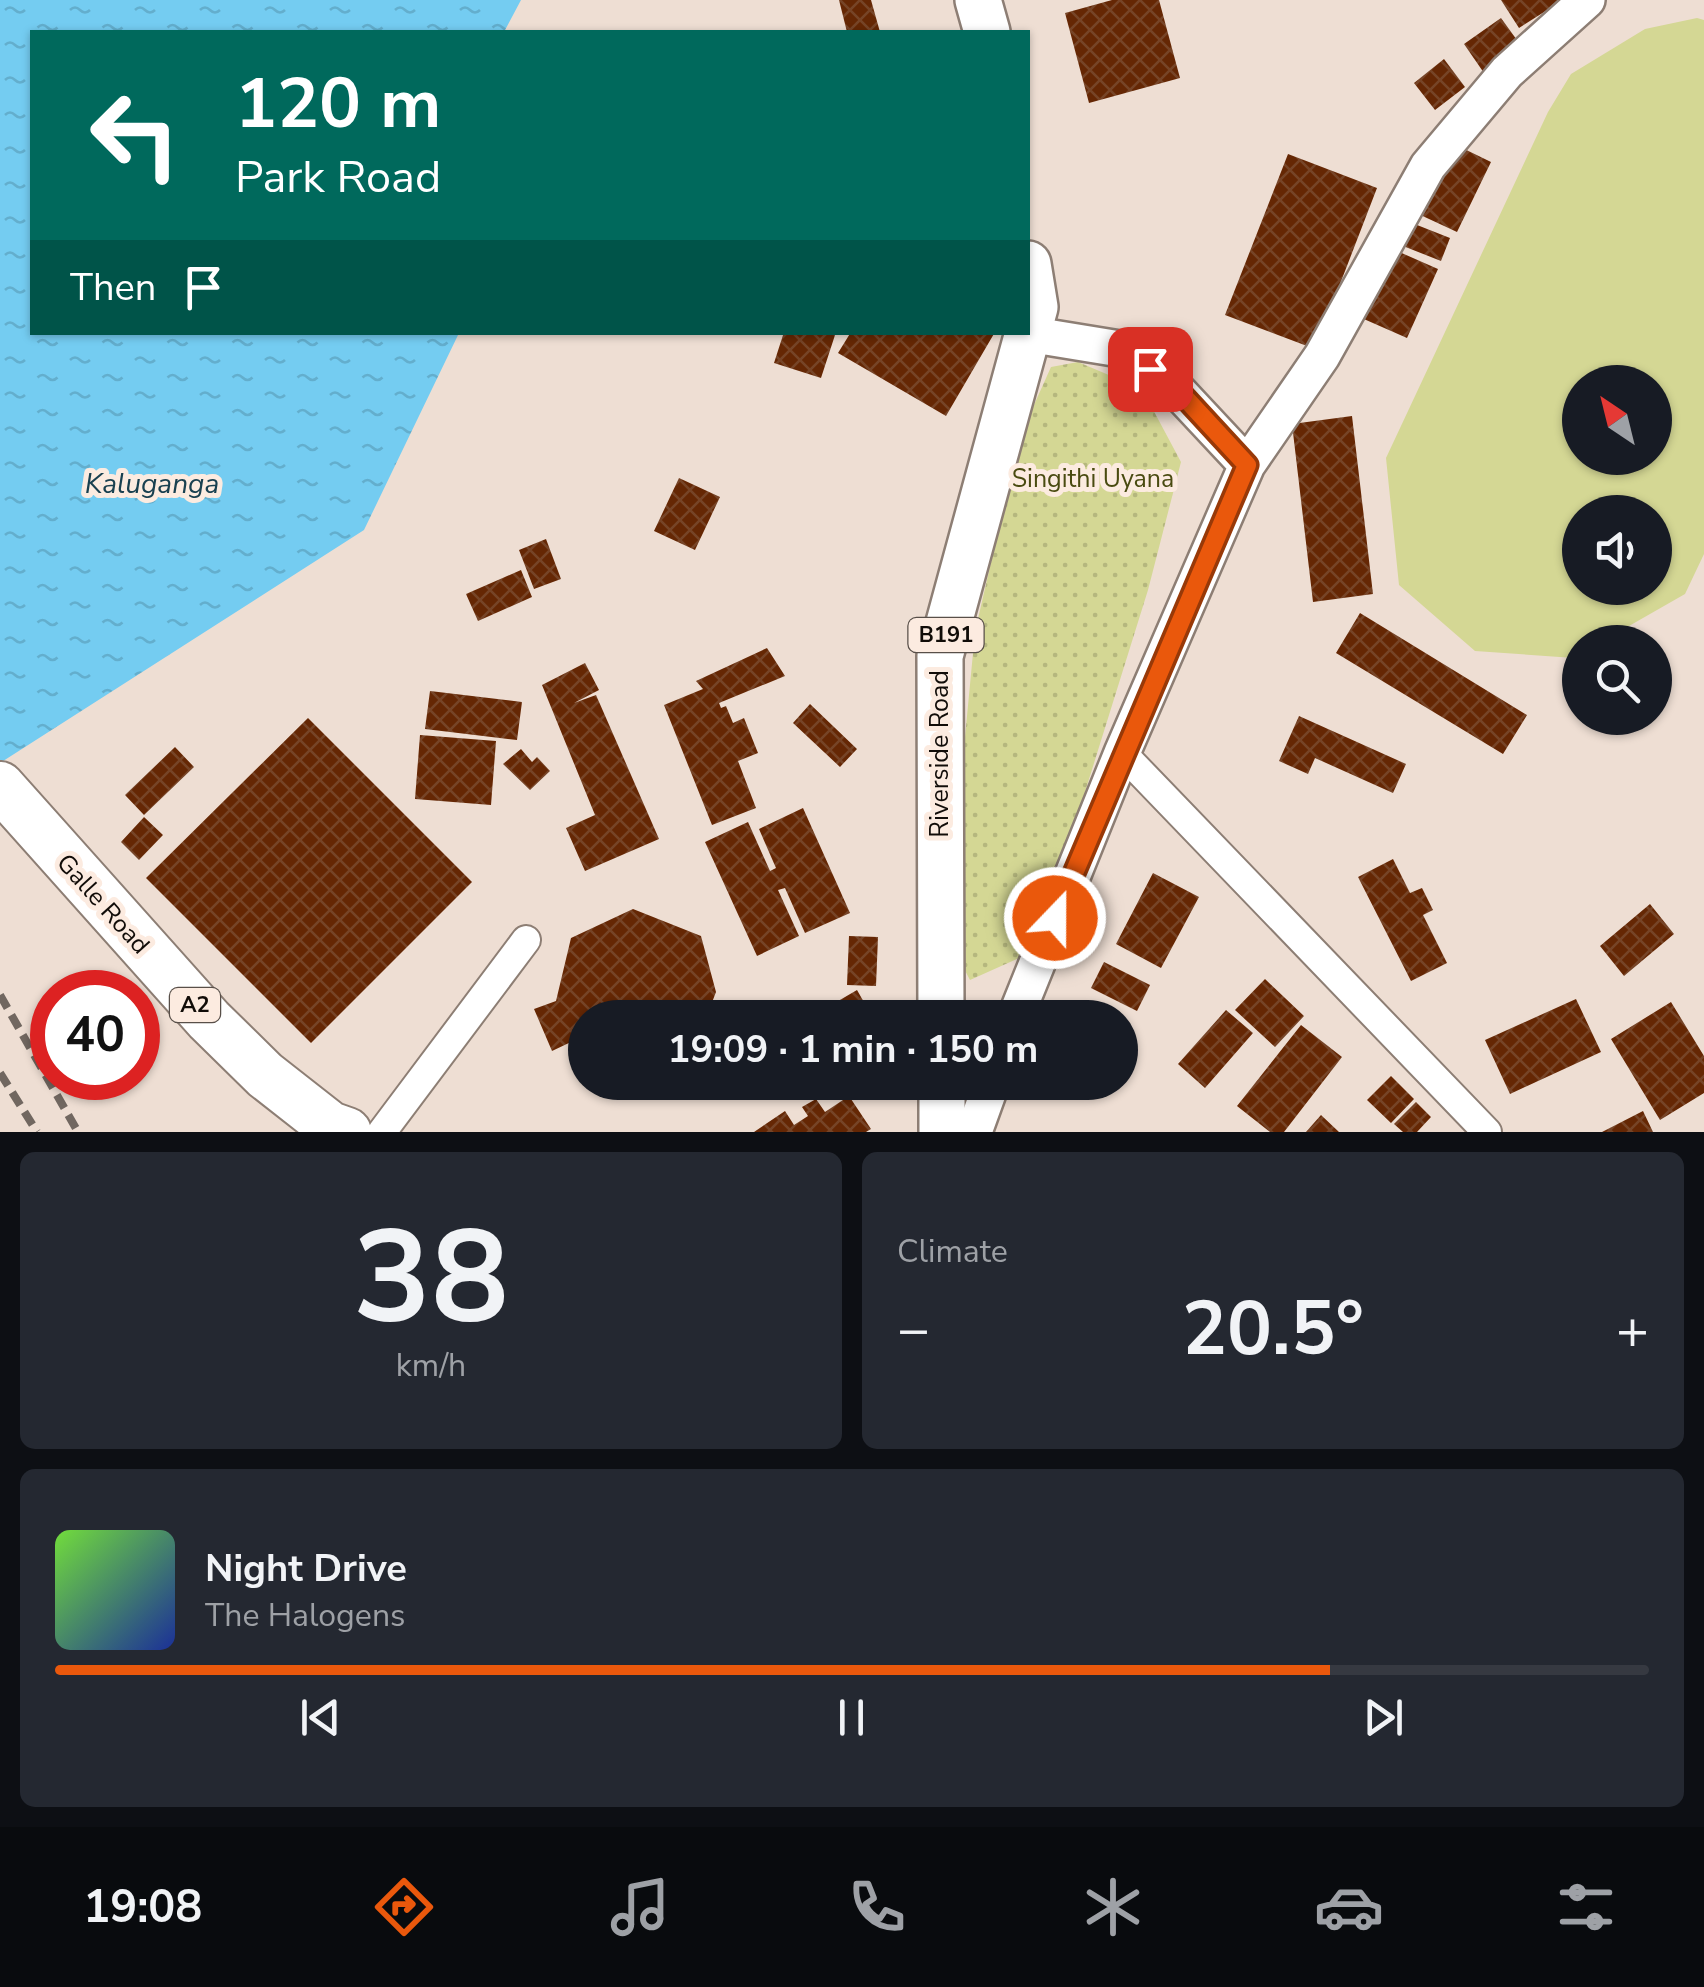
<!DOCTYPE html>
<meta charset="utf-8">
<style>
body{margin:0;font-family:"Nunito Sans",sans-serif;background:#242831;color:#f1f3f6;height:100vh;display:flex;flex-direction:column;font-size:38px;white-space:nowrap}
*{box-sizing:border-box;margin:0}
p{font-size:32px;color:#9ea1a6}
.icon{flex:none;width:55px;height:55px;fill:none;stroke:currentColor;stroke-width:2;stroke-linecap:round;stroke-linejoin:round}
.map{position:relative;height:1132px;overflow:hidden}
.drawer{display:flex;flex-direction:column;gap:20px;padding:20px;background:#0d0f14;flex:1}
.drawer>*{flex:none}
.guide{position:absolute;left:30px;top:30px;width:1000px;height:305px;border-radius:0px;box-shadow:0 2px 8px #0004;background:#00695c;color:#fff;overflow:hidden}
.needle{width:65px;rotate:325deg}
.tools{position:absolute;left:1562px;top:365px;display:grid;gap:20px}
.tools a{display:grid;place-items:center;width:110px;height:110px;border-radius:50%;background:#171b24;box-shadow:0 2px 8px #0004;font-size:50px}
.speed{position:absolute;left:30px;top:970px;display:flex;gap:20px;font-size:50px;font-weight:700;text-align:center}
.speed>*{display:grid;place-content:center;width:130px;height:130px;border-radius:50%;background:#171b24;box-shadow:0 2px 8px #0004;line-height:1}
.speed .limit{border:15px solid #d22;background:#fff;color:#111}
.pin{position:absolute;display:grid;place-items:center;width:85px;height:85px;color:#fff;margin:-42px;border-radius:20px;box-shadow:0 5px 15px #0006}
.me{position:absolute;width:110px;margin:-55px;rotate:22deg;stroke-linejoin:round;filter:drop-shadow(0 0 8px #0008)}
.turn{display:flex;align-items:center;gap:35px;height:210px;padding:0 40px;font-size:45px}
.turn .icon{width:130px;height:130px;stroke-width:2.5}
.turn b{display:block;font-size:70px;line-height:85px}
.then{display:flex;align-items:center;height:95px;padding:0 40px;background:#0003;gap:20px;font-size:38px}
.big{font-size:75px;font-weight:700;line-height:1.1}
.drawer .card{flex:1;display:flex;flex-direction:column;justify-content:center;gap:15px;min-width:0;padding:0 35px;border-radius:15px;background:#242831}
.drawer .dial{align-items:center;gap:0}
.dial b{font-size:130px;line-height:1}
.song{display:flex;align-items:center;gap:30px}
.cover{width:120px;height:120px;border-radius:15px;background:linear-gradient(135deg,hsl(100 70% 55%),hsl(230 70% 35%))}
.played{height:10px;border-radius:5px;background:linear-gradient(90deg,#ea580c 80%,#363941 80%)}
.keys{display:flex;justify-content:space-around;direction:ltr}
.heat{display:flex;justify-content:space-between;align-items:center;font-size:55px;direction:ltr}
.drawer .tiles{flex:1;display:grid;gap:20px;grid-template-columns:1fr 1fr}
.card:last-child{grid-column:span 2}
.trip{position:absolute;left:568px;top:1000px;width:570px;height:100px;border-radius:50px;background:#171b24;box-shadow:0 2px 8px #0004;font-weight:700;line-height:100px;text-align:center}
.menu{display:flex;height:160px;justify-content:space-around;align-items:center;background:#090b0e;color:#9ea1a6}
.menu .icon{width:70px;height:70px}
.menu .current{color:#ea580c}
.menu b{font-size:45px;color:#f1f3f6}
.map>svg:first-child{display:block}
.grass{fill:url(#grass-dots)}
.garden{fill:#d4d794;fill-rule:evenodd}
.water{fill:url(#water-ripples)}
.building{fill:url(#building-cross-hatch)}
.lines{fill:none;stroke-linecap:round;stroke-linejoin:round}
.minor-casing{stroke:#8d7e74;stroke-width:32}
.tertiary-casing{stroke:#8d7e74;stroke-width:40}
.primary-casing{stroke:#8d7e74;stroke-width:50}
.trunk-casing{stroke:#8d7e74;stroke-width:52}
.minor{stroke:#fff;stroke-width:28}
.tertiary{stroke:#fff;stroke-width:35}
.primary{stroke:#fff;stroke-width:45}
.trunk{stroke:#fff;stroke-width:48}
.rail{stroke:#716760;stroke-width:8;stroke-dasharray:15 8;stroke-linecap:butt}
.route-casing{stroke:#983908;stroke-width:25}
.route{stroke:#ea580c;stroke-width:18}
.labels{text-anchor:middle;dominant-baseline:central;stroke-width:10;stroke-linejoin:round;paint-order:stroke}
.shield{fill:#fcebe0;stroke:#584f49;stroke-width:2.5}
.shield-label{font-size:22px;font-weight:bold;fill:#110c08}
.park-label{font-size:25px;fill:#4a4b11;stroke:#fcebe0}
.street-label{font-size:25px;fill:#110c08;stroke:#fcebe0}
.water-label{font-size:28px;font-style:italic;fill:#194050;stroke:#fcebe0}
</style>
<div class="map">
<svg width="1704" height="1132" viewBox="0 0 1704 1132">
<defs>
<pattern id="grass-dots" width="8" height="8" patternUnits="userSpaceOnUse" patternTransform="scale(2.5)"><rect width="8" height="8" fill="#d4d794"/><path d="M2 2h.1M6 6h.1" fill="none" stroke="#b5b77e" stroke-width="1.8" stroke-linecap="round"/></pattern>
<pattern id="water-ripples" width="26" height="14" patternUnits="userSpaceOnUse" patternTransform="scale(2.5)"><rect width="26" height="14" fill="#74ccf1"/><path d="M2 4q2-2 4 0t4 0M15 11q2-2 4 0t4 0" fill="none" stroke="#63aecd"/></pattern>
<pattern id="building-cross-hatch" width="8" height="8" patternUnits="userSpaceOnUse" patternTransform="scale(2.5)"><rect width="8" height="8" fill="#652704"/><path d="M0 0l8 8M0 8l8-8" fill="none" stroke="#764427"/></pattern>
</defs>
<rect width="100%" height="100%" fill="#eeded3"/>
<path class="grass" d="M1078,362L1142,389L1181,462L1148,590L1080,808L1019,958L970,980L950,942L964,854L965,737L975,632L1020,436L1051,367Z"/>
<path class="garden" d="M1697,18L1704,20V554L1685,594L1601,642H1580V654L1574,658L1475,651L1399,585L1386,458L1548,112L1571,74L1645,29ZM1580,382H1655V458H1580ZM1580,512H1655V588H1580Z"/>
<path class="water" d="M0,0H521L504,32H32V332L459,333L364,530L0,763Z"/>
<path class="building" d="M839,0H871L880,32H847Z
M1112,0H1159L1180,78L1089,103L1065,13Z
M1501,0H1563L1519,28Z
M1501,18L1522,47L1484,73L1464,44Z
M1444,59L1465,87L1435,110L1414,83Z
M1448,141L1491,162L1457,232L1414,212Z
M1288,154L1377,188L1315,349L1225,315Z
M1412,223L1450,238L1441,261L1403,246Z
M1388,247L1438,269L1407,338L1357,316Z
M784,332H836L821,378L774,363Z
M851,332H995L946,416L838,353Z
M1352,416L1373,594L1313,602L1292,424Z
M679,478L720,497L695,550L654,531Z
M546,539L561,579L534,589L519,550Z
M521,570L532,597L478,621L466,594Z
M1360,613L1527,715L1503,754L1336,653Z
M767,648L785,676L719,703L721,708L726,706L733,723L744,718L758,753L738,761L756,808L712,825L664,705L703,689L696,681Z
M585,663L599,690L574,703L596,695L659,839L585,871L566,828L595,815L542,685Z
M430,691L522,702L517,740L425,729Z
M810,704L857,749L840,767L793,723Z
M1299,716L1406,764L1393,793L1315,758L1308,774L1279,761Z
M308,718L472,882L311,1043L146,878Z
M420,735L496,741L491,805L415,799Z
M175,747L194,767L144,815L125,795Z
M521,749L532,762L537,757L550,771L530,790L503,764Z
M803,808L850,913L805,933L785,888L778,890L799,936L757,956L705,842L748,822L770,871L776,868L759,829Z
M144,817L163,835L139,860L121,842Z
M1393,859L1410,893L1422,888L1433,910L1423,915L1447,963L1411,981L1358,877Z
M1153,873L1199,897L1161,968L1116,944Z
M1650,904L1674,934L1624,976L1600,946Z
M633,909L701,936L716,992L706,1018H585V1049L571,1042L552,1051L534,1009L556,1001L571,938Z
M849,936L878,937L876,986L847,985Z
M1104,962L1150,985L1137,1011L1091,988Z
M1265,979L1304,1016L1275,1047L1235,1010Z
M857,990L873,1018H809Z
M1576,999L1601,1052L1510,1094L1485,1040Z
M1671,1002L1704,1056V1093L1660,1120L1611,1039Z
M1226,1010L1253,1033L1205,1088L1178,1064Z
M1301,1025L1342,1057L1284,1132H1270L1237,1106Z
M1391,1076L1414,1099L1391,1123L1367,1100Z
M849,1096L871,1129L866,1132H754L785,1111L794,1125L808,1116L802,1107L816,1099L825,1112Z
M1416,1102L1431,1117L1417,1132H1403L1394,1124Z
M1643,1111L1653,1132H1602Z
M1321,1115L1339,1132H1306Z"/>
<g class="lines">
<g class="minor-casing">
<path id="minor" d="M1122,753L1487,1132
M382,1132L526,940"/>
</g>
<g class="tertiary-casing">
<path id="tertiary" d="M1247,465L1322,356L1428,166L1507,72L1587,0
M1015,1018L1122,753L1247,465L1175,388L1126,350L1028,334
M974,1132L992,1082"/>
</g>
<g class="primary-casing">
<path id="primary" d="M978,0L987,32
M941,1018L940,656L1035,307L1028,264
M942,1082V1132"/>
</g>
<g class="trunk-casing">
<path id="trunk" d="M0,786L209,1020L265,1075L330,1126L347,1132"/>
</g>
<use href="#minor" class="minor"/>
<use href="#tertiary" class="tertiary"/>
<use href="#primary" class="primary"/>
<use href="#trunk" class="trunk"/>
<path class="rail" d="M0,995L78,1132
M0,1073L37,1132"/>
</g>
<g class="lines">
<g class="route-casing">
<path id="route" d="M1055,918L1247,465L1176,388L1150,369"/>
</g>
<use href="#route" class="route"/>
</g>
<g class="labels">
<g class="shield">
<rect x="908.5" y="618" width="75" height="34" rx="8"/>
<rect x="170" y="988" width="50" height="34" rx="8"/>
</g>
<g class="shield-label">
<text x="946" y="635">B191</text>
<text x="195" y="1005">A2</text>
</g>
<g class="park-label">
<text x="1093" y="479">Singithi Uyana</text>
</g>
<g class="street-label">
<text transform="translate(940 754) rotate(-90)">Riverside Road</text>
<text transform="translate(103 904) rotate(48)">Galle Road</text>
</g>
<g class="water-label">
<text x="152" y="484">Kaluganga</text>
</g>
</g>
</svg>
<div class="tools">
<a><svg class="needle" viewBox="-14 -14 28 28"><path d="M0-13l5 13h-10z" fill="#e53935"/><path d="M0 13l5-13h-10z" fill="#9ea1a6"/></svg></a>
<a><svg class="icon" aria-label="sound" viewBox="0 0 24 24"><path d="M4 9h4l5-4v14l-5-4H4zM17 9q2 3 0 6"/></svg></a>
<a><svg class="icon" aria-label="search" viewBox="0 0 24 24"><circle cx="10" cy="10" r="6"/><path d="M15 15l6 6"/></svg></a>
</div>
<div class="speed"><div class="limit">40</div></div>
<div class="pin" style="left:1150px;top:369px;background:#d93025"><svg class="icon" aria-label="arrive" viewBox="0 0 24 24"><path d="M6 21V4h12l-3 4 3 4H6"/></svg></div>
<svg class="me" style="left:1055px;top:918px" viewBox="-20 -20 40 40"><circle r="17" fill="#ea580c" stroke="#fff" stroke-width="3"/><path d="M0-11L8 9 0 5-8 9z" fill="#fff"/></svg>
<div class="trip">19:09 · 1 min · 150 m</div>
<div class="guide">
<div class="turn"><svg class="icon" aria-label="left" viewBox="0 0 24 24"><path d="M17 20v-9H6M10 6l-5 5 5 5"/></svg><div><b>120 m</b>Park Road</div></div>
<div class="then">Then<svg class="icon" aria-label="arrive" viewBox="0 0 24 24"><path d="M6 21V4h12l-3 4 3 4H6"/></svg></div>
</div>
</div>
<section class="drawer">
<div class="tiles">
<div class="card dial"><b>38</b><p>km/h</p></div>
<div class="card"><p>Climate</p>
<div class="heat"><a>−</a><b class="big">20.5°</b><a>+</a></div>
</div>
<div class="card">
<div class="song"><i class="cover"></i><div><b>Night Drive</b><p>The Halogens</p></div></div>
<div class="played"></div>
<div class="keys"><svg class="icon" aria-label="previous" viewBox="0 0 24 24"><path d="M18 5L8 12l10 7zM5 5v14"/></svg><svg class="icon" aria-label="pause" viewBox="0 0 24 24"><path d="M8 5v14M16 5v14"/></svg><svg class="icon" aria-label="next" viewBox="0 0 24 24"><path d="M6 5l10 7-10 7zM19 5v14"/></svg></div>
</div>
</div>
</section>
<nav class="menu">
<b>19:08</b>
<svg class="icon current" aria-label="directions" viewBox="0 0 24 24"><path d="M12 3l9 9-9 9-9-9zM9 14v-3h6M13 9l2 2-2 2"/></svg>
<svg class="icon" aria-label="music" viewBox="0 0 24 24"><path d="M9 18V5l10-2v13"/><circle cx="6" cy="18" r="3"/><circle cx="16" cy="16" r="3"/></svg>
<svg class="icon" aria-label="phone" viewBox="0 0 24 24"><path d="M5 4h4l2 5-3 2q2 4 5 5l2-3 5 2v4C11 20 4 13 5 4z"/></svg>
<svg class="icon" aria-label="climate" viewBox="0 0 24 24"><path d="M12 3v18M4 7l16 10M4 17L20 7"/></svg>
<svg class="icon" aria-label="car" viewBox="0 0 24 24"><path d="M5 17H2v-5l4-1 3-4h7l3 4 3 1v5h-3M9 17h6M6 11h13"/><circle cx="7" cy="17" r="2"/><circle cx="17" cy="17" r="2"/></svg>
<svg class="icon" aria-label="filters" viewBox="0 0 24 24"><path d="M4 7h16M4 17h16"/><circle cx="9" cy="7" r="2"/><circle cx="15" cy="17" r="2"/></svg>
</nav>
